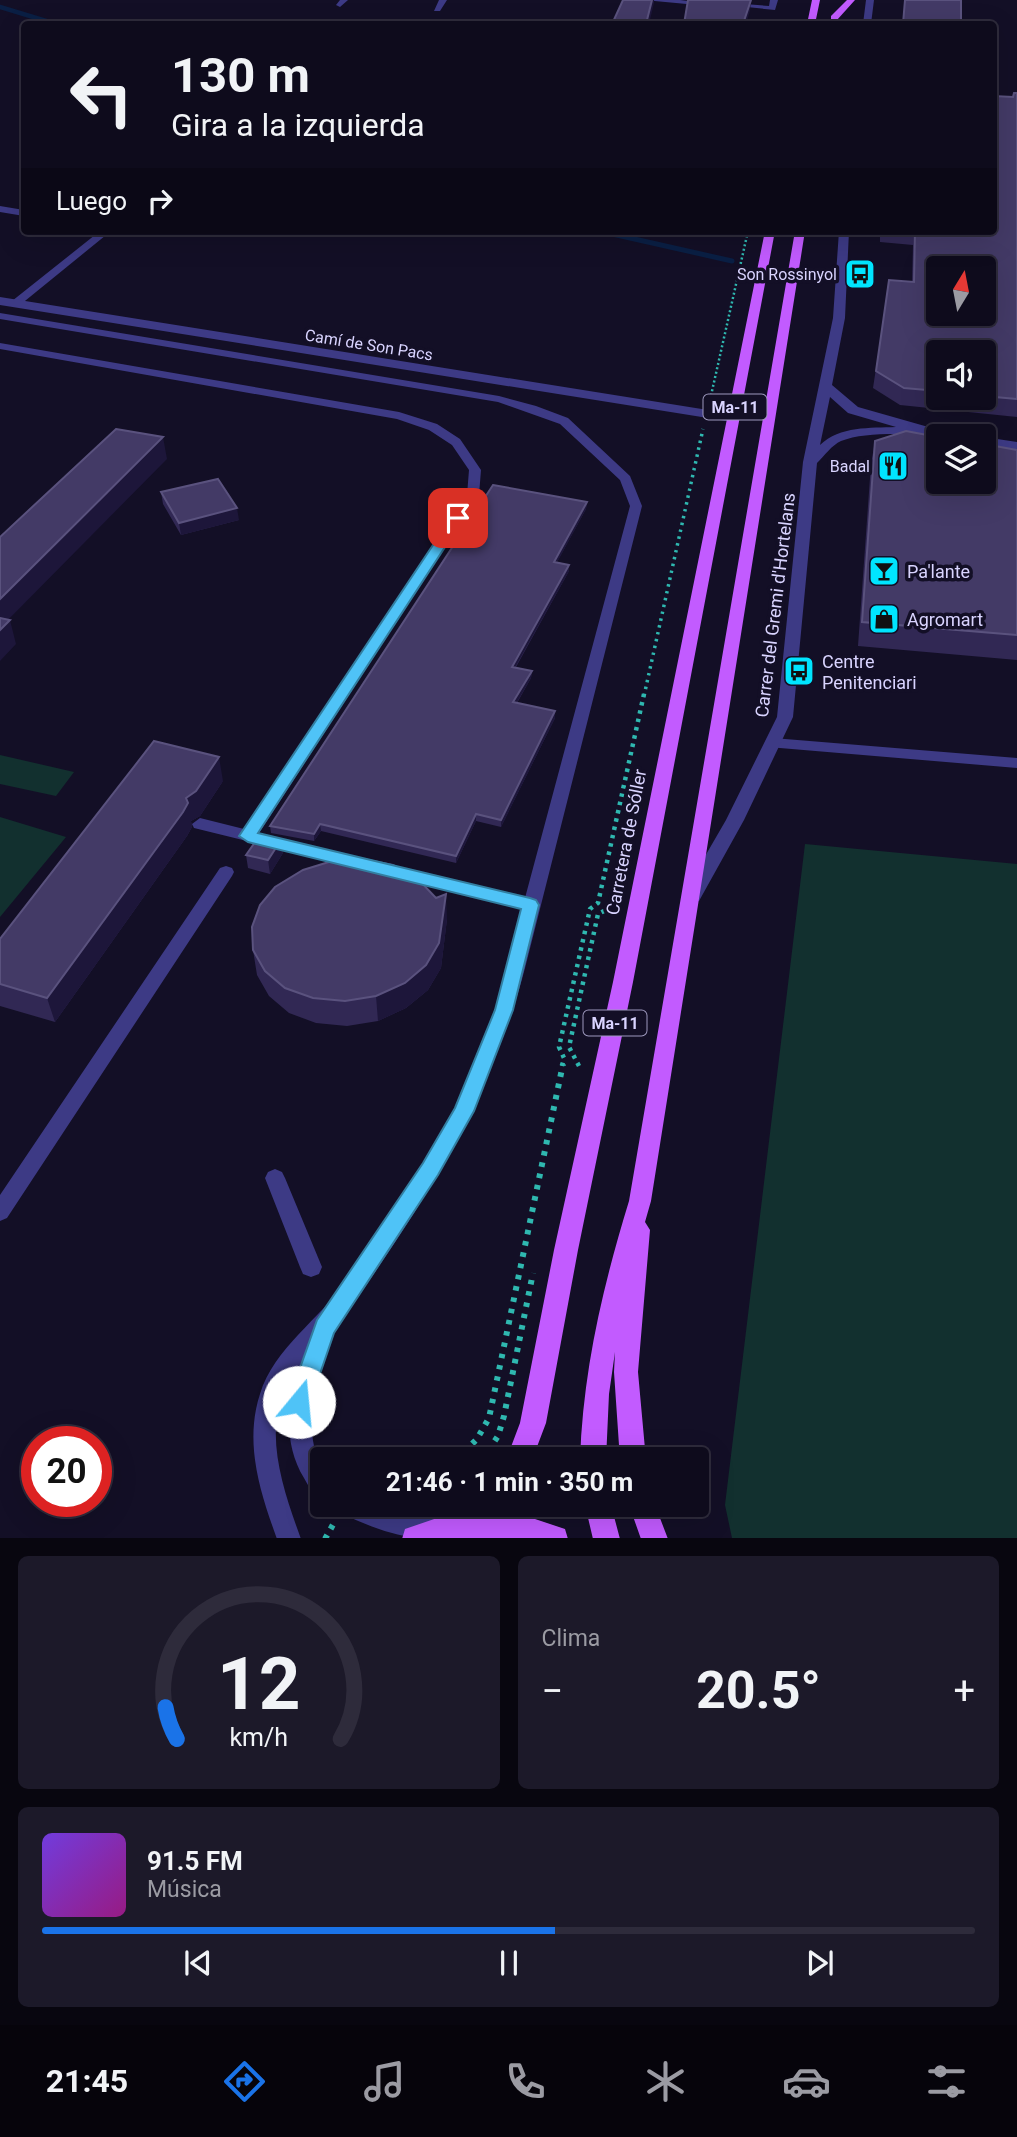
<!DOCTYPE html>
<html lang="es">
<meta charset="utf-8">
<style>
body{margin:0;font-family:Roboto,sans-serif;background:#1c1929;color:#f1f3f6;height:100vh;display:flex;flex-direction:column;font-size:26px;white-space:nowrap}
*{box-sizing:border-box;margin:0}
p{font-size:23px;color:#9b9ba3}
.icon{flex:none;width:38px;height:38px;fill:none;stroke:currentColor;stroke-width:2;stroke-linecap:round;stroke-linejoin:round}
.map{position:relative;height:1538px;overflow:hidden}
.details{display:flex;flex-direction:column;gap:18px;padding:18px;background:#08060f;flex:1}
.details>*{flex:none}
.top-card{position:absolute;left:21px;top:21px;width:976px;height:214px;border-radius:7px;box-shadow:0 7px 28px #0002,0 0 0 2px #2e2b3b;background:#0e0b1c;color:#f1f3f6;overflow:hidden}
.needle{width:46px;rotate:10deg}
.controls{position:absolute;left:926px;top:256px;display:grid;gap:14px}
.controls a{display:grid;place-items:center;width:70px;height:70px;border-radius:7px;background:#0e0b1c;box-shadow:0 7px 28px #0002,0 0 0 2px #2e2b3b;font-size:35px}
.speed{position:absolute;left:21px;top:1426px;display:flex;gap:14px;font-size:35px;font-weight:700;text-align:center}
.speed>*{display:grid;place-content:center;width:91px;height:91px;border-radius:50%;background:#0e0b1c;box-shadow:0 7px 28px #0002,0 0 0 2px #2e2b3b;line-height:1}
.speed .limit{border:10px solid #d22;background:#fff;color:#111}
.pin{position:absolute;display:grid;place-items:center;width:60px;height:60px;color:#fff;margin:-30px;border-radius:14px;box-shadow:0 4px 10px #0006}
.me{position:absolute;width:77px;margin:-38px;rotate:17deg;stroke-linejoin:round;filter:drop-shadow(0 0 5px #0008)}
.turn{display:flex;align-items:center;gap:24px;height:147px;padding:0 35px;font-size:32px}
.turn .icon{width:91px;height:91px;stroke-width:2.5}
.turn b{display:block;font-size:49px;line-height:60px}
.then{display:flex;align-items:center;height:66px;padding:0 35px;background:#0003;gap:14px;font-size:26px}
.big{font-size:52px;font-weight:700;line-height:1.1}
.details .tile{flex:1;display:flex;flex-direction:column;justify-content:center;gap:10px;min-width:0;padding:0 24px;border-radius:10px;background:#1c1929}
.details .dial{align-items:center;gap:0}
.dial svg{height:182px;overflow:visible;fill:none;stroke:#2e2b3b;stroke-width:7;stroke-linecap:round;text-anchor:middle}
.dial text{fill:#f1f3f6;stroke:none}
.song{display:flex;align-items:center;gap:21px}
.cover{width:84px;height:84px;border-radius:10px;background:linear-gradient(135deg,hsl(260 70% 55%),hsl(310 70% 35%))}
.played{height:7px;border-radius:4px;background:linear-gradient(90deg,#1a73e8 55%,#2e2b3b 55%)}
.keys{display:flex;justify-content:space-around;direction:ltr}
.heat{display:flex;justify-content:space-between;align-items:center;font-size:38px;direction:ltr}
.details .tiles{flex:1;display:grid;gap:18px;grid-template-columns:1fr 1fr}
.tile:last-child{grid-column:span 2}
.trip{position:absolute;left:310px;top:1447px;width:399px;height:70px;border-radius:7px;background:#0e0b1c;box-shadow:0 7px 28px #0002,0 0 0 2px #2e2b3b;font-weight:700;line-height:70px;text-align:center}
.dock{display:flex;height:112px;justify-content:space-around;align-items:center;background:#06040b;color:#9b9ba3}
.dock .icon{width:49px;height:49px}
.dock .current{color:#1a73e8}
.dock b{font-size:32px;color:#f1f3f6}
.map>svg:first-child{display:block}
.green{fill:#12302f}
.lines{fill:none;stroke-linecap:round;stroke-linejoin:round}
.stream-far1{stroke:#0a1f44;stroke-width:4.5}
.stream{stroke:#0a1f44;stroke-width:5}
.path-far3{stroke:#2fb8b0;stroke-width:2.5;stroke-dasharray:2 2.5;stroke-linecap:butt}
.path-far2{stroke:#2fb8b0;stroke-width:3.5;stroke-dasharray:2.5 4.5;stroke-linecap:butt}
.path-far1{stroke:#2fb8b0;stroke-width:4.5;stroke-dasharray:3.5 5;stroke-linecap:butt}
.path{stroke:#2fb8b0;stroke-width:6;stroke-dasharray:4.5 7;stroke-linecap:butt}
.service{fill:#3d3a85;fill-rule:evenodd}
.minor{fill:#3d3a85;fill-rule:evenodd}
.primary{fill:#c25bff;fill-rule:evenodd}
.wall{fill:#312854;fill-rule:evenodd}
.shaded-wall{fill:#1d163a}
.building{fill:#433a66;stroke:#5a527e;stroke-width:2;fill-rule:evenodd}
.route{fill:#4fc3f7;stroke:#337fa1;stroke-width:2}
.labels{text-anchor:middle;dominant-baseline:central;stroke-width:7;stroke-linejoin:round;paint-order:stroke}
.far-poi-label{font-size:16px;fill:#d9d4ff;stroke:#130f26;text-anchor:end}
.far-street-label{font-size:16px;fill:#d9d4ff;stroke:#130f26}
.shield{fill:#130f26;stroke:#9e99be;stroke-width:2}
.shield-label{font-size:16px;font-weight:bold;fill:#d9d4ff}
.poi-label{font-size:18px;fill:#d9d4ff;stroke:#130f26;text-anchor:start}
.street-label{font-size:18px;fill:#d9d4ff;stroke:#130f26}
</style>
<div class="map">
<svg width="1017" height="1539" viewBox="0 0 1017 1539">
<rect width="100%" height="100%" fill="#130f26"/>
<path class="green" d="M0,755L74,772L56,796L0,784Z
M0,817L66,837L0,917Z
M805,844L1017,864V1538H732L725,1505Z"/>
<g class="lines">
<path class="stream-far1" d="M0,7L56,24"/>
<path class="stream" d="M599,231L732,261"/>
<path class="path-far3" d="M710,400L748,231"/>
<path class="path-far2" d="M644,696L703,429"/>
<path class="path-far1" d="M562,1066L564,1058L559,1047L590,909L598,903L644,694
M579,1066L569,1047L598,914L614,906L615,902"/>
<path class="path" d="M456,1460L477,1439L489,1418L563,1064
M482,1460L498,1436L504,1416L533,1273
M325,1539L335,1521"/>
<path class="service" d="M340,0H348L340,7L336,5Z
M439,0H447L440,11H434Z
M644,0H680L712,4L708,6Z
M770,0H778L775,10L727,5L731,3L769,6Z
M0,206L24,210V216L0,212Z
M100,231H111L20,305H12V301Z
M0,313L499,396L536,406L568,418L630,476L642,506L525,968C502,1056 462,1136 414,1213C389,1252 363,1290 337,1328C326,1343 320,1369 316,1388C311,1406 310,1427 314,1446C316,1452 321,1459 322,1465C324,1475 322,1487 322,1497C312,1493 309,1487 304,1478C283,1443 287,1404 299,1367C257,1416 281,1484 301,1539H277C260,1492 244,1443 260,1394C274,1348 320,1319 346,1281C391,1213 439,1146 472,1072C495,1019 508,965 522,909L396,878L390,876L388,872L390,868L396,866L525,898L630,506L620,480L560,424L498,402L0,319Z
M0,343L399,412L437,424L460,439L481,470L479,495L259,833L374,861L376,865L374,869L368,871L194,828L192,824L200,818L244,829L467,495L469,470L452,445L429,430L397,419L0,349Z
M773,738L1017,758V768L768,747L765,743Z
M226,866L232,868L234,872L232,876L7,1218L0,1221V1195L220,868Z
M275,1169L282,1172L285,1178L322,1267L319,1274L311,1277L303,1274L300,1267L265,1178L268,1172Z
M337,1505H378L439,1520L442,1529L436,1539C401,1539 372,1528 341,1513Z"/>
<path class="minor" d="M866,0H874L871,24H863Z
M839,231H849L845,318L832,385L858,407L960,436C929,436 871,429 841,441C832,445 824,456 817,463L793,717L744,820L699,901H685L682,896L726,820L777,717L803,462L833,318ZM830,397L848,413L896,427C870,428 840,426 820,445Z
M0,297L733,414L740,418L733,422L0,305Z
M984,437L1017,442V450L984,445Z"/>
<path class="primary" d="M812,0H820L815,24H807Z
M847,0H855L837,20H831V16Z
M765,231H775L633,982L578,1250L546,1423L532,1460H506L520,1423L554,1250L613,982Z
M795,231H805L651,1201L645,1222L650,1230L638,1372L646,1460H620L614,1372L615,1352L609,1394L606,1460H580C583,1370 603,1286 629,1201Z
M456,1505H491L489,1510L520,1514L565,1529L568,1539H402L405,1529L443,1516Z
M585,1505H611L620,1539H593Z
M629,1505H655L668,1539H641Z"/>
</g>
<path class="wall" d="M1014,93H1017V417L900,405L873,388L887,296L912,282L913,245L880,242V231H994ZM938,352H984V397H938Z
M875,441L1017,450V660L858,646L871,464Z
M161,492L239,520L181,535L163,504Z
M587,502L586,509L557,562L569,565V571L516,667L532,671L531,678L517,703L555,711V718L501,827L476,821L456,863L321,831L314,841L271,833L270,826Z
M223,781L200,816L191,821L192,827L187,836L55,1022L0,1006V939Z
M281,840L283,853L270,874L248,868L246,855Z
M447,919L441,968L428,990L406,1008L378,1021L347,1026L316,1023L289,1013L269,996L257,975L253,950Z"/>
<path class="shaded-wall" d="M652,0H654V3L649,24H646Z
M751,0L750,11L746,24H743Z
M163,437L167,459L0,628V599Z
M587,502L586,509L554,568V562Z
M237,508L239,520L181,535L179,523Z
M569,565V571L512,673V667Z
M10,620L16,644L0,661V630Z
M532,671L531,678L513,709V702Z
M555,711V718L501,827V820Z
M219,757L223,781L200,816L191,821L192,827L187,836L55,1022L47,998L186,798Z
M476,814V821L456,863V856Z
M320,824L321,831L314,841V834Z
M281,840L283,853L270,874L268,860Z
M446,894L447,919L441,968L428,990L406,1008L378,1021L376,996Z"/>
<path class="building" d="M623,0H652L646,24H612Z
M688,0H751L743,24H684Z
M905,0H961V24H903Z
M1014,93H1017V399L984,396V352H938V391L904,388L876,371L889,280L914,282L915,231H994V96L1013,97ZM938,268H984V313H938Z
M116,429L163,437L0,599V537Z
M906,431L938,437V481H984V444L1017,450V635L862,622L875,441Z
M218,479L237,508L179,523L161,492Z
M493,485L587,502L554,562L569,565L512,667L532,671L513,702L555,711L501,820L476,814L456,856L320,824L314,834L270,826Z
M0,618L10,620L0,630Z
M154,741L219,757L196,791L186,798L188,803L183,812L47,998L0,984V939Z
M260,835L281,840L268,860L246,855Z
M363,859L393,865L417,878L436,898L446,894L439,943L426,965L405,983L376,996L345,1001L313,998L285,988L265,971L253,950L252,927L260,905L275,887L303,870L332,861Z"/>
<path class="route" d="M458,514L464,518L258,833L530,898L536,900L539,905L513,1010L474,1111L438,1175L334,1333L308,1409L299,1413L291,1409L288,1402L317,1320L423,1163L455,1108L495,1010L521,909L248,842L239,836L451,518Z"/>
<defs>
<g id="bus-square" transform="scale(1.575)"><rect x="-9" y="-9" width="18" height="18" rx="4" fill="#00e5ff" stroke="#130f26"/><path d="M-5-6H5V4H4V6H2V4H-2V6H-4V4H-5ZM-3.5-4V0h7V-4ZM-3.5 1.2v1.5H-2V1.2ZM2 1.2v1.5H3.5V1.2Z" fill="#111"/></g>
<g id="restaurant-square" transform="scale(1.575)"><rect x="-9" y="-9" width="18" height="18" rx="4" fill="#00e5ff" stroke="#130f26"/><path d="M-5-6h1v4h1v-4h1v4h1v-4h1v5L-1.5 .5V6h-2V.5L-5-1ZM5-6V6H3V1.5H1.5Q1.5-4 5-6Z" fill="#111"/></g>
<g id="bar-square" transform="scale(1.575)"><rect x="-9" y="-9" width="18" height="18" rx="4" fill="#00e5ff" stroke="#130f26"/><path d="M-6-5H6L.8 .8V4.5H3.5V6h-7V4.5H-.8V.8Z" fill="#111"/></g>
<g id="shop-square" transform="scale(1.575)"><rect x="-9" y="-9" width="18" height="18" rx="4" fill="#00e5ff" stroke="#130f26"/><path d="M-5-2.5h2.3a2.7 3.5 0 0 1 5.4 0H5L5.5 6h-11ZM-1.5-2.5h3a1.5 2.3 0 0 0-3 0Z" fill="#111"/></g>
</defs>
<g fill-rule="evenodd">
<use href="#bus-square" x="860" y="274"/>
<use href="#restaurant-square" x="893" y="466"/>
<use href="#bar-square" x="884" y="571"/>
<use href="#shop-square" x="884" y="619"/>
<use href="#bus-square" x="799" y="671"/>
</g>
<g class="labels">
<g class="far-poi-label">
<text x="837" y="274">Son Rossinyol</text>
<text x="870" y="466">Badal</text>
</g>
<g class="far-street-label">
<text transform="translate(369 345) rotate(9)">Camí de Son Pacs</text>
</g>
<g class="shield">
<rect x="703.5" y="394.5" width="63" height="25" rx="5"/>
<rect x="583.5" y="1010.5" width="63" height="25" rx="5"/>
</g>
<g class="shield-label">
<text x="735" y="407">Ma-11</text>
<text x="615" y="1023">Ma-11</text>
</g>
<g class="poi-label">
<text x="907" y="571">Pa'lante</text>
<text x="907" y="619">Agromart</text>
<text x="822" y="661">Centre<tspan x="822" dy="21">Penitenciari</tspan></text>
</g>
<g class="street-label">
<text transform="translate(775 605) rotate(-83)">Carrer del Gremi d'Hortelans</text>
<text transform="translate(626 842) rotate(-79)">Carretera de Sóller</text>
</g>
</g>
</svg>
<div class="controls">
<a><svg class="needle" viewBox="-14 -14 28 28"><path d="M0-13l5 13h-10z" fill="#e53935"/><path d="M0 13l5-13h-10z" fill="#9b9ba3"/></svg></a>
<a><svg class="icon" aria-label="sound" viewBox="0 0 24 24"><path d="M4 9h4l5-4v14l-5-4H4zM17 9q2 3 0 6"/></svg></a>
<a><svg class="icon" aria-label="layers" viewBox="0 0 24 24"><path d="M12 4l9 5-9 5-9-5zM3 14l9 5 9-5"/></svg></a>
</div>
<div class="speed"><div class="limit">20</div></div>
<div class="pin" style="left:458px;top:518px;background:#d93025"><svg class="icon" aria-label="arrive" viewBox="0 0 24 24"><path d="M6 21V4h12l-3 4 3 4H6"/></svg></div>
<svg class="me" style="left:299px;top:1402px" viewBox="-20 -20 40 40"><circle r="19" fill="#fff"/><path d="M0-13L10 11 0 6-10 11z" fill="#4fc3f7"/></svg>
<div class="trip">21:46 · 1 min · 350 m</div>
<div class="top-card">
<div class="turn"><svg class="icon" aria-label="left" viewBox="0 0 24 24"><path d="M17 20v-9H6M10 6l-5 5 5 5"/></svg><div><b>130 m</b>Gira a la izquierda</div></div>
<div class="then">Luego<svg class="icon" aria-label="right" viewBox="0 0 24 24"><path d="M7 20v-9h11M14 6l5 5-5 5"/></svg></div>
</div>
</div>
<section class="details">
<div class="tiles">
<div class="tile dial"><svg viewBox="0 0 100 80">
<path d="M14 69A42 42 0 1 1 86 69"/>
<path d="M14 69A42 42 0 0 1 9 55" stroke="#1a73e8"/>
<text x="50" y="56" font-size="32" font-weight="700">12</text>
<text x="50" y="72" font-size="11">km/h</text>
</svg></div>
<div class="tile"><p>Clima</p>
<div class="heat"><a>−</a><b class="big">20.5°</b><a>+</a></div>
</div>
<div class="tile">
<div class="song"><i class="cover"></i><div><b>91.5 FM</b><p>Música</p></div></div>
<div class="played"></div>
<div class="keys"><svg class="icon" aria-label="previous" viewBox="0 0 24 24"><path d="M18 5L8 12l10 7zM5 5v14"/></svg><svg class="icon" aria-label="pause" viewBox="0 0 24 24"><path d="M8 5v14M16 5v14"/></svg><svg class="icon" aria-label="next" viewBox="0 0 24 24"><path d="M6 5l10 7-10 7zM19 5v14"/></svg></div>
</div>
</div>
</section>
<nav class="dock">
<b>21:45</b>
<svg class="icon current" aria-label="directions" viewBox="0 0 24 24"><path d="M12 3l9 9-9 9-9-9zM9 14v-3h6M13 9l2 2-2 2"/></svg>
<svg class="icon" aria-label="music" viewBox="0 0 24 24"><path d="M9 18V5l10-2v13"/><circle cx="6" cy="18" r="3"/><circle cx="16" cy="16" r="3"/></svg>
<svg class="icon" aria-label="phone" viewBox="0 0 24 24"><path d="M5 4h4l2 5-3 2q2 4 5 5l2-3 5 2v4C11 20 4 13 5 4z"/></svg>
<svg class="icon" aria-label="climate" viewBox="0 0 24 24"><path d="M12 3v18M4 7l16 10M4 17L20 7"/></svg>
<svg class="icon" aria-label="car" viewBox="0 0 24 24"><path d="M5 17H2v-5l4-1 3-4h7l3 4 3 1v5h-3M9 17h6M6 11h13"/><circle cx="7" cy="17" r="2"/><circle cx="17" cy="17" r="2"/></svg>
<svg class="icon" aria-label="filters" viewBox="0 0 24 24"><path d="M4 7h16M4 17h16"/><circle cx="9" cy="7" r="2"/><circle cx="15" cy="17" r="2"/></svg>
</nav>
